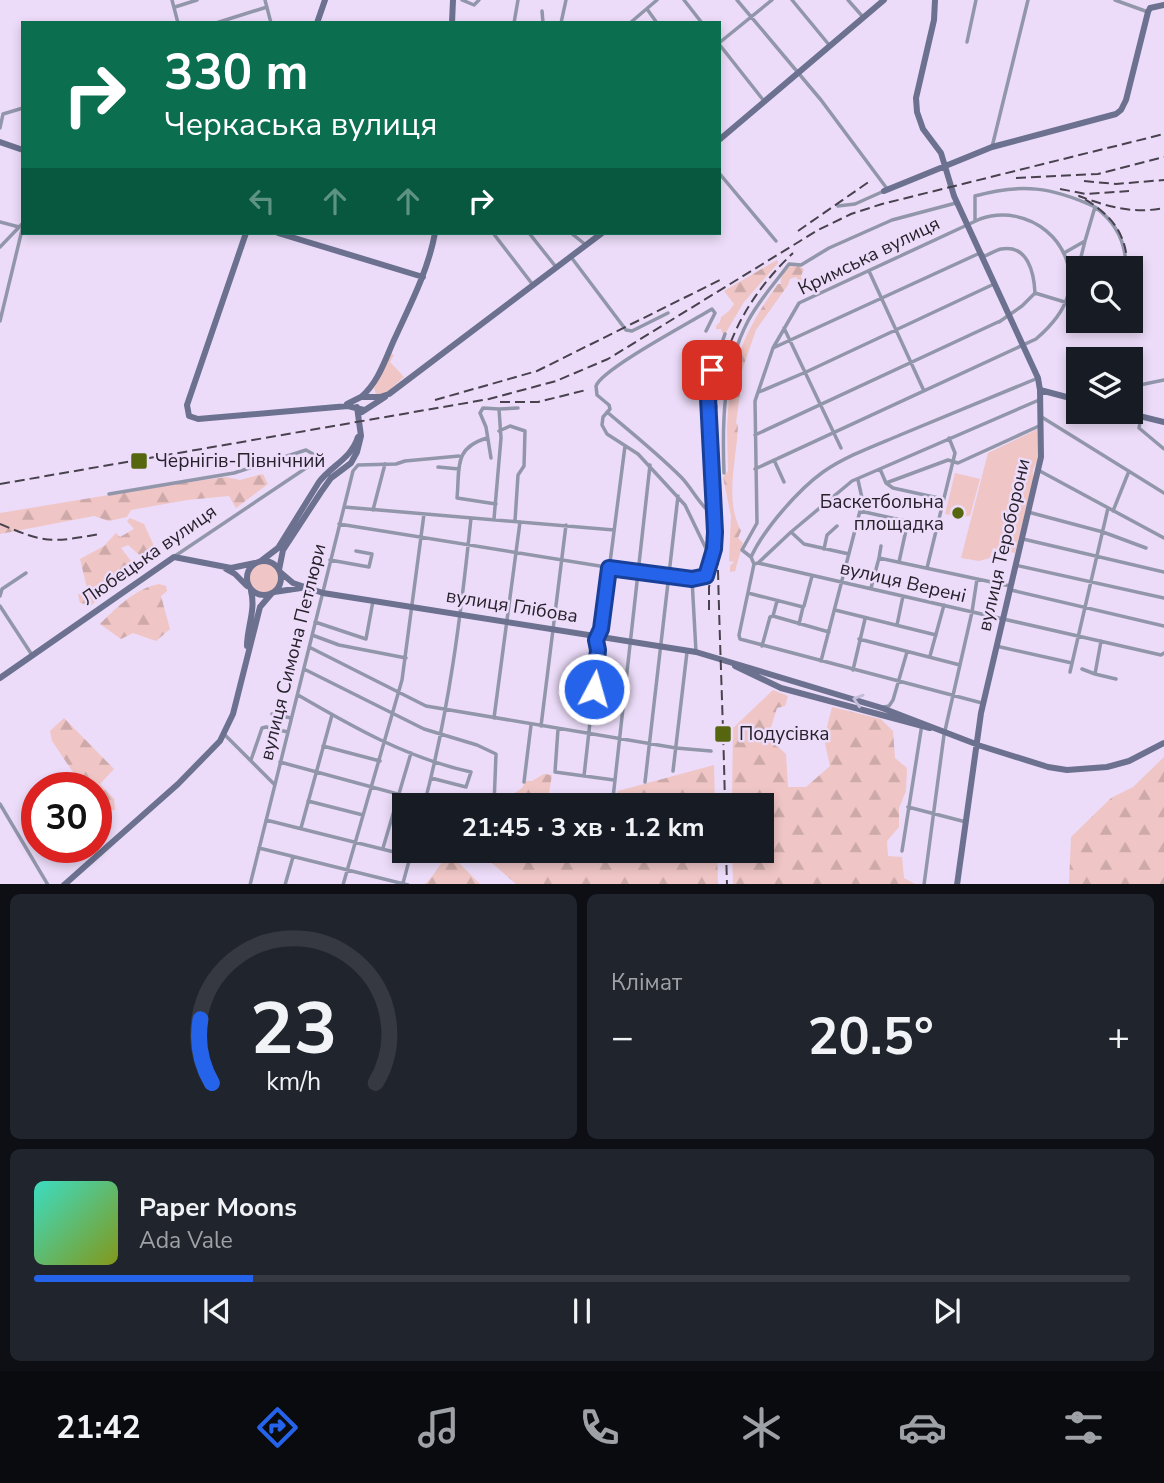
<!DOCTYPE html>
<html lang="uk">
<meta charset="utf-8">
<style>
body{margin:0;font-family:"Nunito Sans",sans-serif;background:#20242c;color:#f1f3f6;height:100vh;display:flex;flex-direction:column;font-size:26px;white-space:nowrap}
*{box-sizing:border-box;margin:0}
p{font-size:23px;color:#9ea1a6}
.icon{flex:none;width:38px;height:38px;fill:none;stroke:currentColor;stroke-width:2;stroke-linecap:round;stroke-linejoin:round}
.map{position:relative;height:884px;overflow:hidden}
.details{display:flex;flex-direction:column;gap:10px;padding:10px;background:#0d0f14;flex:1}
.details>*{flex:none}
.guide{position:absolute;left:21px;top:21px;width:700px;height:214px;border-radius:0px;box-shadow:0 4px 10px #0003;background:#0b6e4f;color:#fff;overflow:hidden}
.buttons{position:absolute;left:1066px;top:256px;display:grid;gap:14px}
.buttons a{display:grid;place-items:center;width:77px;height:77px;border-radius:0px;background:#171b24;box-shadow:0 4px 10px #0003;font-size:35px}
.speed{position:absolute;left:21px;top:772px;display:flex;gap:14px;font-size:35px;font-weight:700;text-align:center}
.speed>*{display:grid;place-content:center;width:91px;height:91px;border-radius:50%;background:#171b24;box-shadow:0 4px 10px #0003;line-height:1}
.speed .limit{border:10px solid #d22;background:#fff;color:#111}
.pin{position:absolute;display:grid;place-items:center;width:60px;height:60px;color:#fff;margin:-30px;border-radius:14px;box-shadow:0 4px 10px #0006}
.me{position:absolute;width:77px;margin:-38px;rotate:6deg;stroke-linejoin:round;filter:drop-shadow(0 0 5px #0008)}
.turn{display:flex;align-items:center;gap:24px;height:147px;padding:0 28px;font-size:32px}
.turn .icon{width:91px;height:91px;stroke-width:2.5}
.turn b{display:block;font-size:49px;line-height:60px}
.lanes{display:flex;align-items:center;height:66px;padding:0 28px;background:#0003;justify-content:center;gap:35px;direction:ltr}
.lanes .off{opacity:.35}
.big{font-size:52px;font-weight:700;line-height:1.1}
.details .card{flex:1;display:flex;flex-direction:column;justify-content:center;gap:10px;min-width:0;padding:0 24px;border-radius:10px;background:#20242c}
.details .dial{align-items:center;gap:0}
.dial svg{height:182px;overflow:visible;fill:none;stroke:#363941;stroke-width:7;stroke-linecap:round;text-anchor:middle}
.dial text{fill:#f1f3f6;stroke:none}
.song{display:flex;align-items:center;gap:21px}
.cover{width:84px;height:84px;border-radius:10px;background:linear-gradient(135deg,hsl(170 70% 55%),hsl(70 70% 35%))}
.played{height:7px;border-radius:4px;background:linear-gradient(90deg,#2563eb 20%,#363941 20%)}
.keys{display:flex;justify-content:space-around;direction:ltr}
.heat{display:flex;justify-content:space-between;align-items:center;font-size:38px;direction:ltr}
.details .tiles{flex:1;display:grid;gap:10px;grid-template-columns:1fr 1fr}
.card:last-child{grid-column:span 2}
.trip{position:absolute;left:392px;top:793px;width:382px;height:70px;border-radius:0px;background:#171b24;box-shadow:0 4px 10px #0003;font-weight:700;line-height:70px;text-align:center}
.dock{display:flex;height:112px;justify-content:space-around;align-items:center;background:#090b0e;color:#9ea1a6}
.dock .icon{width:49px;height:49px}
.dock .current{color:#2563eb}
.dock b{font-size:32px;color:#f1f3f6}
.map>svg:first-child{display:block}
.green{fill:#efc5c5}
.forest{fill:url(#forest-firs)}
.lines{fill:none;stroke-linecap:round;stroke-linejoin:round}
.street{stroke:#9296ab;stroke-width:3.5}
.secondary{stroke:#6b718f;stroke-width:6}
.rail{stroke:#48414e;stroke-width:2;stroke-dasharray:10 5;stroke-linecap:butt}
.oneway{stroke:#c5bcd9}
.route-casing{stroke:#184099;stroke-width:18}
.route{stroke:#2563eb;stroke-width:12}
.poi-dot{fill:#56660f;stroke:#ecdcf9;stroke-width:2.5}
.labels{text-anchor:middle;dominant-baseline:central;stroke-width:5;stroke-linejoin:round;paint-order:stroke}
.street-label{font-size:19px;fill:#26212b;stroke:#ecdcf9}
.poi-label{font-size:19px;fill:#26212b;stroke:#ecdcf9;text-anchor:start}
</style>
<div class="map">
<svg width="1164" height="885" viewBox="0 0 1164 885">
<defs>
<pattern id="forest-firs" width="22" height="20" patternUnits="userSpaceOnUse" patternTransform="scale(1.75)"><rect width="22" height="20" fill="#efc5c5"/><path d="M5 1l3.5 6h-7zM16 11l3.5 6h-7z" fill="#cda9a9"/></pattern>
</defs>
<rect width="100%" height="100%" fill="#ecdcf9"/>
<path class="green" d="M390,353L394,355L390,362L404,377L384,395L376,394L374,388Z
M1038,429L1039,457L1033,470V481L1015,553L993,548L990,558L979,561L961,558L988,453Z
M955,473L980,479L970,516L962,517L945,514Z
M249 578a15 15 0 1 1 30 0a15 15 0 1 1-30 0Z"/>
<path class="forest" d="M777,260L778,263L744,302L725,334L723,335L721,329H716V326L720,322L721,317L729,311L734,304L724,291Z
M795,264L804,269L801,276L802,281L800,282L796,277L790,279L788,285L756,330L738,382L731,383C740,342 755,316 778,284H781C780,277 785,266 795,264Z
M733,393H740L736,423L738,425C737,459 724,499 741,531L738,538L743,543L735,571L730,572V566L734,562L729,561L731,516L723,477L728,471L727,428L729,395Z
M263,474L268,484L236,508L229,496L187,500L131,510L127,517L109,521L94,516L0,534V513L181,483L226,477L240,480Z
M130,518L144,524L154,546L147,551L144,559L128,545L121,548L138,570L91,605L80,603L78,595L87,588L80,559L104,546L116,533L120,537L134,529L127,521Z
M159,584L166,586L167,591L161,596L170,629L156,641L133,633L121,639L100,624C116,608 136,588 159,584Z
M773,690L788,696L785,706L777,708L769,734L777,746L786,754L788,787H806L830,766L824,739L832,707L881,719L893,731L895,758L907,768L906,791L899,808V827L887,841L888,856L902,857L904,878L915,884H733L732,851L761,850V805H732L733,728Z
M64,718L114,769L100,784L114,799L115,810H103L96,802V788L83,787L52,741L50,731Z
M1164,757V884H1069L1071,837L1111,798L1133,787Z
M714,765L715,805H610L618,791Z
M544,774L552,775L549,793H545L537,805H497L522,788L526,781H532Z
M478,851H717L718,884H516Z
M451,855L480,884H425C435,876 441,859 451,855Z"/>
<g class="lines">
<path class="street" d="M172,0L178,23
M265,0L271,23
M462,0L474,5L479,0
M684,0L702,23
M737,0L821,100L888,190
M792,0L830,46
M848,0L863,17
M1115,0L1148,12
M175,7L197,0
M647,9L657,23
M542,11L543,23
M216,23L267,7
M514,23L518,0
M561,23L566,0
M630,23L657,0
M967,42L976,0
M719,43L772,0
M719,44L764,101
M0,128L3,114L23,108
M992,147L1028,0
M719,173L776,241
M838,206L855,204L884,191
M1095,207C1116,222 1126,242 1126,268
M975,221V196C1021,183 1052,187 1095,207L1085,241L1064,253
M0,222L19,227
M493,233L533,285
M529,233L556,267
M571,233L586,245
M1085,241L1081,257L1098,268
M0,247L23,223
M571,257L626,330L632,331L668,313
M869,271L924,391
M1035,293L1078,306
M0,321L23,226
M784,328L841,448
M773,348L980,253L985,256C990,254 996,250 1001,249C1028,244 1034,273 1035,293L1022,306L999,322
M1130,387L1164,380
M759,392L806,372L994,284
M607,412C632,433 658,454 681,477C692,488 700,506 712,514L715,532L711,559
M1040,416L1164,493
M1141,417L1139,428L1164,449
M499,431L510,426L525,431L524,466L518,475L515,521
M755,435L998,322
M487,438C453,448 460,468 457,498L496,504
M491,458L486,427L480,413L483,408L499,409
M774,460L784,482
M438,467L459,469
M755,469L1036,339C1050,327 1063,313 1068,295C1080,243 1028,202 980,219L799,303L773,348L755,401L757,523L742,550L751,557L754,564L758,563L1161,655L1164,653
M880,469L886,483
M1038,470L1164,538
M724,473C722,420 723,369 748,321C759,300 775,283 789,264L801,265L829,248L892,220L956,203
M886,483L948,460L958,463L1039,426
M886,483L893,488L943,499
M109,494L234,473L306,450L313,454L312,464L175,556
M344,507L614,530
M373,510L385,464
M860,511L937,528
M1113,511L1129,471
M1028,512L1103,532L1146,548
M712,514L708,398L712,370L725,334
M494,519L501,438L499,409L518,408
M339,524L637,572L692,579L706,576L711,559L685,505L638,454L607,434L602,425L603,417L610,409L609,405L597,395L596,386C602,369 691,322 712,309L715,313L706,331
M791,532L804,544L849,554
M1023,539L1164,572
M824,549L827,535L837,526
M751,557C764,529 798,490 823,472C846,456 874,446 900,435C946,416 992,397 1038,378
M879,558L881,546
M330,560L369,567L372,554L356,551
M899,562L908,521
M758,563L791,532L852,481L1039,400
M754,564L739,635L740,639L982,703
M1015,565L1164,598
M927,568L955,453L949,438
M692,579L696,652
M871,588L879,558L1010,586
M1011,590L1164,626
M748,593L803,607L799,624
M0,596L2,589L26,573
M777,601L773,616L829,632
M0,606L32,655
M804,606L812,576
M835,610L936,635
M315,622L366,639L373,601
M897,625L903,596
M312,635L339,645L406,658
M859,639L960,665
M1101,641L1095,674L1116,679
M762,646L770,617L773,616
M996,646L1072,663
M309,647L426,706L676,748L711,751
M930,656L944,605
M821,661L860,511L862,498L858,480
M304,669L424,729L477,745L496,754L494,805
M1082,669L1095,674
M853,670L865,619
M1070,672L1108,508
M298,695C353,727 407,758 471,772L466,787L431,778
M884,707L889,706L893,700L907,652
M272,714L291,718
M494,718L520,522
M541,726L566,525
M558,729L555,772L614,780
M224,734L274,784
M323,746L380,761
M251,760L262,728L266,727L288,732
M280,762L438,805
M673,771L687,652
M584,776L598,651L595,640L600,634L603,617L625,446
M524,782L531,725
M645,782L678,496
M308,801L363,815
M0,804L48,885
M424,805C449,711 461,615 471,518
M606,805L613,798L650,465
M908,807L966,822
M266,820L410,856
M301,828L332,715
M259,848L408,885
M383,848L411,753
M902,851L922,724
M403,883L412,850
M250,885L353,471L358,465L396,464L405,461L459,456
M285,885L293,857
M343,885L402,680L424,514
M924,885L944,735L972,612L977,579"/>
<path class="secondary" d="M935,0L934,20L916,98L917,112L923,129L941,153L954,196L1038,378L1040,390L1041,457L981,713L957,885
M317,23L325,0
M452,23L453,0
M719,140L884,0
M0,142L23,150
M884,191L992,147L1116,114L1121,110L1126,100L1148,12L1150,8L1164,5
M246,233L187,405L189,416L198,419L348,406L364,410
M278,233L423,277
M1040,390L1078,400
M361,397C378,383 385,360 394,340C410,305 428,271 435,233
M347,404L361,397H380L389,394L602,233
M1119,411L1164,422
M362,412L385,397
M247 578a17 17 0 1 1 34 0a17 17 0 1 1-34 0Z
M261,561L278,548L319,482C332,465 351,459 358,437
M226,569L235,574L247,586
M279,570L283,550L321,492L331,478L351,463L357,452L361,436L357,407
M280,572L293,583L323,593L696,652L882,708L981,746L1048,767L1067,770L1107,767L1129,761L1164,743
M274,592L301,588
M247,646C247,627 256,610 251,591
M735,666L781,688L930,728
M0,678L174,557L231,568L255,563
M64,885L178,784L220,741L233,714L260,607L272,593"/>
<path class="rail" d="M1016,178L1098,174L1164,157
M1084,181L1116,184L1164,180
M1060,189L1086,194L1129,191
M798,231L870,181
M1127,268C1128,233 1109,212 1079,196C1108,207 1133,214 1164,208
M435,400L537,371L724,278
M500,402H538L586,390
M0,484L489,399L556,381L608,359L818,230L851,214L882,204L1164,134
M0,524C45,543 51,543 99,534
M709,610V587L713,571
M725,805C723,708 718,610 717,513C716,466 711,416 722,370C733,324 759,285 793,253
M726,850L727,885"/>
</g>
<defs><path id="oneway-chevron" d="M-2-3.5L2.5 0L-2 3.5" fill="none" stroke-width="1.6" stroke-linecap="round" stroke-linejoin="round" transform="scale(1.75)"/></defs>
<use class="oneway" href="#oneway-chevron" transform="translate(858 700) rotate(-163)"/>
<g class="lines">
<g class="route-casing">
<path id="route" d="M594,689L598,650L596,640L601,629L609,568L692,579L706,576L714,549L715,532L708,398L712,370"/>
</g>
<use href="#route" class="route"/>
</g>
<g class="poi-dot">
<rect x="130" y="452" width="18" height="18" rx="3.5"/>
<circle cx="958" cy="513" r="7"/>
<rect x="714" y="725" width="18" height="18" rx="3.5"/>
</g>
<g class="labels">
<g class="street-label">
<text transform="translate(869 256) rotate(-26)">Кримська вулиця</text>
<text transform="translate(1004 545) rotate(-77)">вулиця Тероборони</text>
<text transform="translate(149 555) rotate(-35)">Любецька вулиця</text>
<text transform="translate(903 582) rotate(13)">вулиця Верені</text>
<text transform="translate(512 606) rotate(9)">вулиця Глібова</text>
<text transform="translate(293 652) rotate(-76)">вулиця Симона Петлюри</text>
</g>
<g class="poi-label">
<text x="155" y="461">Чернігів-Північний</text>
<text x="944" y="502" text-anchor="end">Баскетбольна<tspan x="944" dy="22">площадка</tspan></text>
<text x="739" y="734">Подусівка</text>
</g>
</g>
</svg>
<div class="buttons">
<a><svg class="icon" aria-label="search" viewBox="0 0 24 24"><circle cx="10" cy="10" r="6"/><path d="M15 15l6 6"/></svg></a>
<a><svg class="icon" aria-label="layers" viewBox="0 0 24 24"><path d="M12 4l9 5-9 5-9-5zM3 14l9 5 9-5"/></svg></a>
</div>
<div class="speed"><div class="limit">30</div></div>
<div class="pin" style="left:712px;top:370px;background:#d93025"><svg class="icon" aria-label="arrive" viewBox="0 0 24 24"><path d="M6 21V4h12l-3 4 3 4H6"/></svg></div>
<svg class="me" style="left:594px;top:689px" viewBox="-20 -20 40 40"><circle r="17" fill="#2563eb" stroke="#fff" stroke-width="3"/><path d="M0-11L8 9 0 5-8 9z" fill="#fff"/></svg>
<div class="trip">21:45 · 3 хв · 1.2 km</div>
<div class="guide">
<div class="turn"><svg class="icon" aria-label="right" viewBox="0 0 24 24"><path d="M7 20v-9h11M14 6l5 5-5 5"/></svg><div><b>330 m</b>Черкаська вулиця</div></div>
<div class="lanes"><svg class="icon off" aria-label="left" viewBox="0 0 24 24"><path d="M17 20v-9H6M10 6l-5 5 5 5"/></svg><svg class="icon off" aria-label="ahead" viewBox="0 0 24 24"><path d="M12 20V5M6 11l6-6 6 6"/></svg><svg class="icon off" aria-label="ahead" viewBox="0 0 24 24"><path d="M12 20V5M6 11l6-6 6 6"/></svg><svg class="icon" aria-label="right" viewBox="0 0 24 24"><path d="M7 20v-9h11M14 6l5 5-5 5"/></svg></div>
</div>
</div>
<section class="details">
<div class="tiles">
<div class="card dial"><svg viewBox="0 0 100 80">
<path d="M14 69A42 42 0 1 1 86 69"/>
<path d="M14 69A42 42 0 0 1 9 41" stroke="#2563eb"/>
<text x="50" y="56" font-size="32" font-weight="700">23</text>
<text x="50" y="72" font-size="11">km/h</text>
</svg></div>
<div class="card"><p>Клімат</p>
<div class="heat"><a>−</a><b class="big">20.5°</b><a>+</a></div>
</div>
<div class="card">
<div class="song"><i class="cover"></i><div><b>Paper Moons</b><p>Ada Vale</p></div></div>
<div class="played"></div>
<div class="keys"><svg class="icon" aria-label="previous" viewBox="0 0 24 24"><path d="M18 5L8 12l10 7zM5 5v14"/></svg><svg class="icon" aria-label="pause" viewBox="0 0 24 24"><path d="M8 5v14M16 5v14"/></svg><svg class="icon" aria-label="next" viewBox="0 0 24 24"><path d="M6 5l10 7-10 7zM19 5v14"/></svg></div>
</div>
</div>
</section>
<nav class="dock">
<b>21:42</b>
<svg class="icon current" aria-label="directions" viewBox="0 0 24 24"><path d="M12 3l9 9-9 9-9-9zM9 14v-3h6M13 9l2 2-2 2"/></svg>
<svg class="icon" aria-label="music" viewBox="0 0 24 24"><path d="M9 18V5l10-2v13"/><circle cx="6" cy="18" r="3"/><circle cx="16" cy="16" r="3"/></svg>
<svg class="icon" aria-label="phone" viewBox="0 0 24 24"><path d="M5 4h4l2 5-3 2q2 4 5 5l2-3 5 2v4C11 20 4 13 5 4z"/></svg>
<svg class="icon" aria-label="climate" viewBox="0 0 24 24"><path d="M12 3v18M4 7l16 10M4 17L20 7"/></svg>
<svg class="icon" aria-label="car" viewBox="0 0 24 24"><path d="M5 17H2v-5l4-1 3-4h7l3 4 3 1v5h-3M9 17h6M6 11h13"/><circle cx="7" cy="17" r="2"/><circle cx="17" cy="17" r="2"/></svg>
<svg class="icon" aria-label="filters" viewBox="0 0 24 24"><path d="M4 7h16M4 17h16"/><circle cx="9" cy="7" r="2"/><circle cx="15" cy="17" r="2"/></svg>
</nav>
